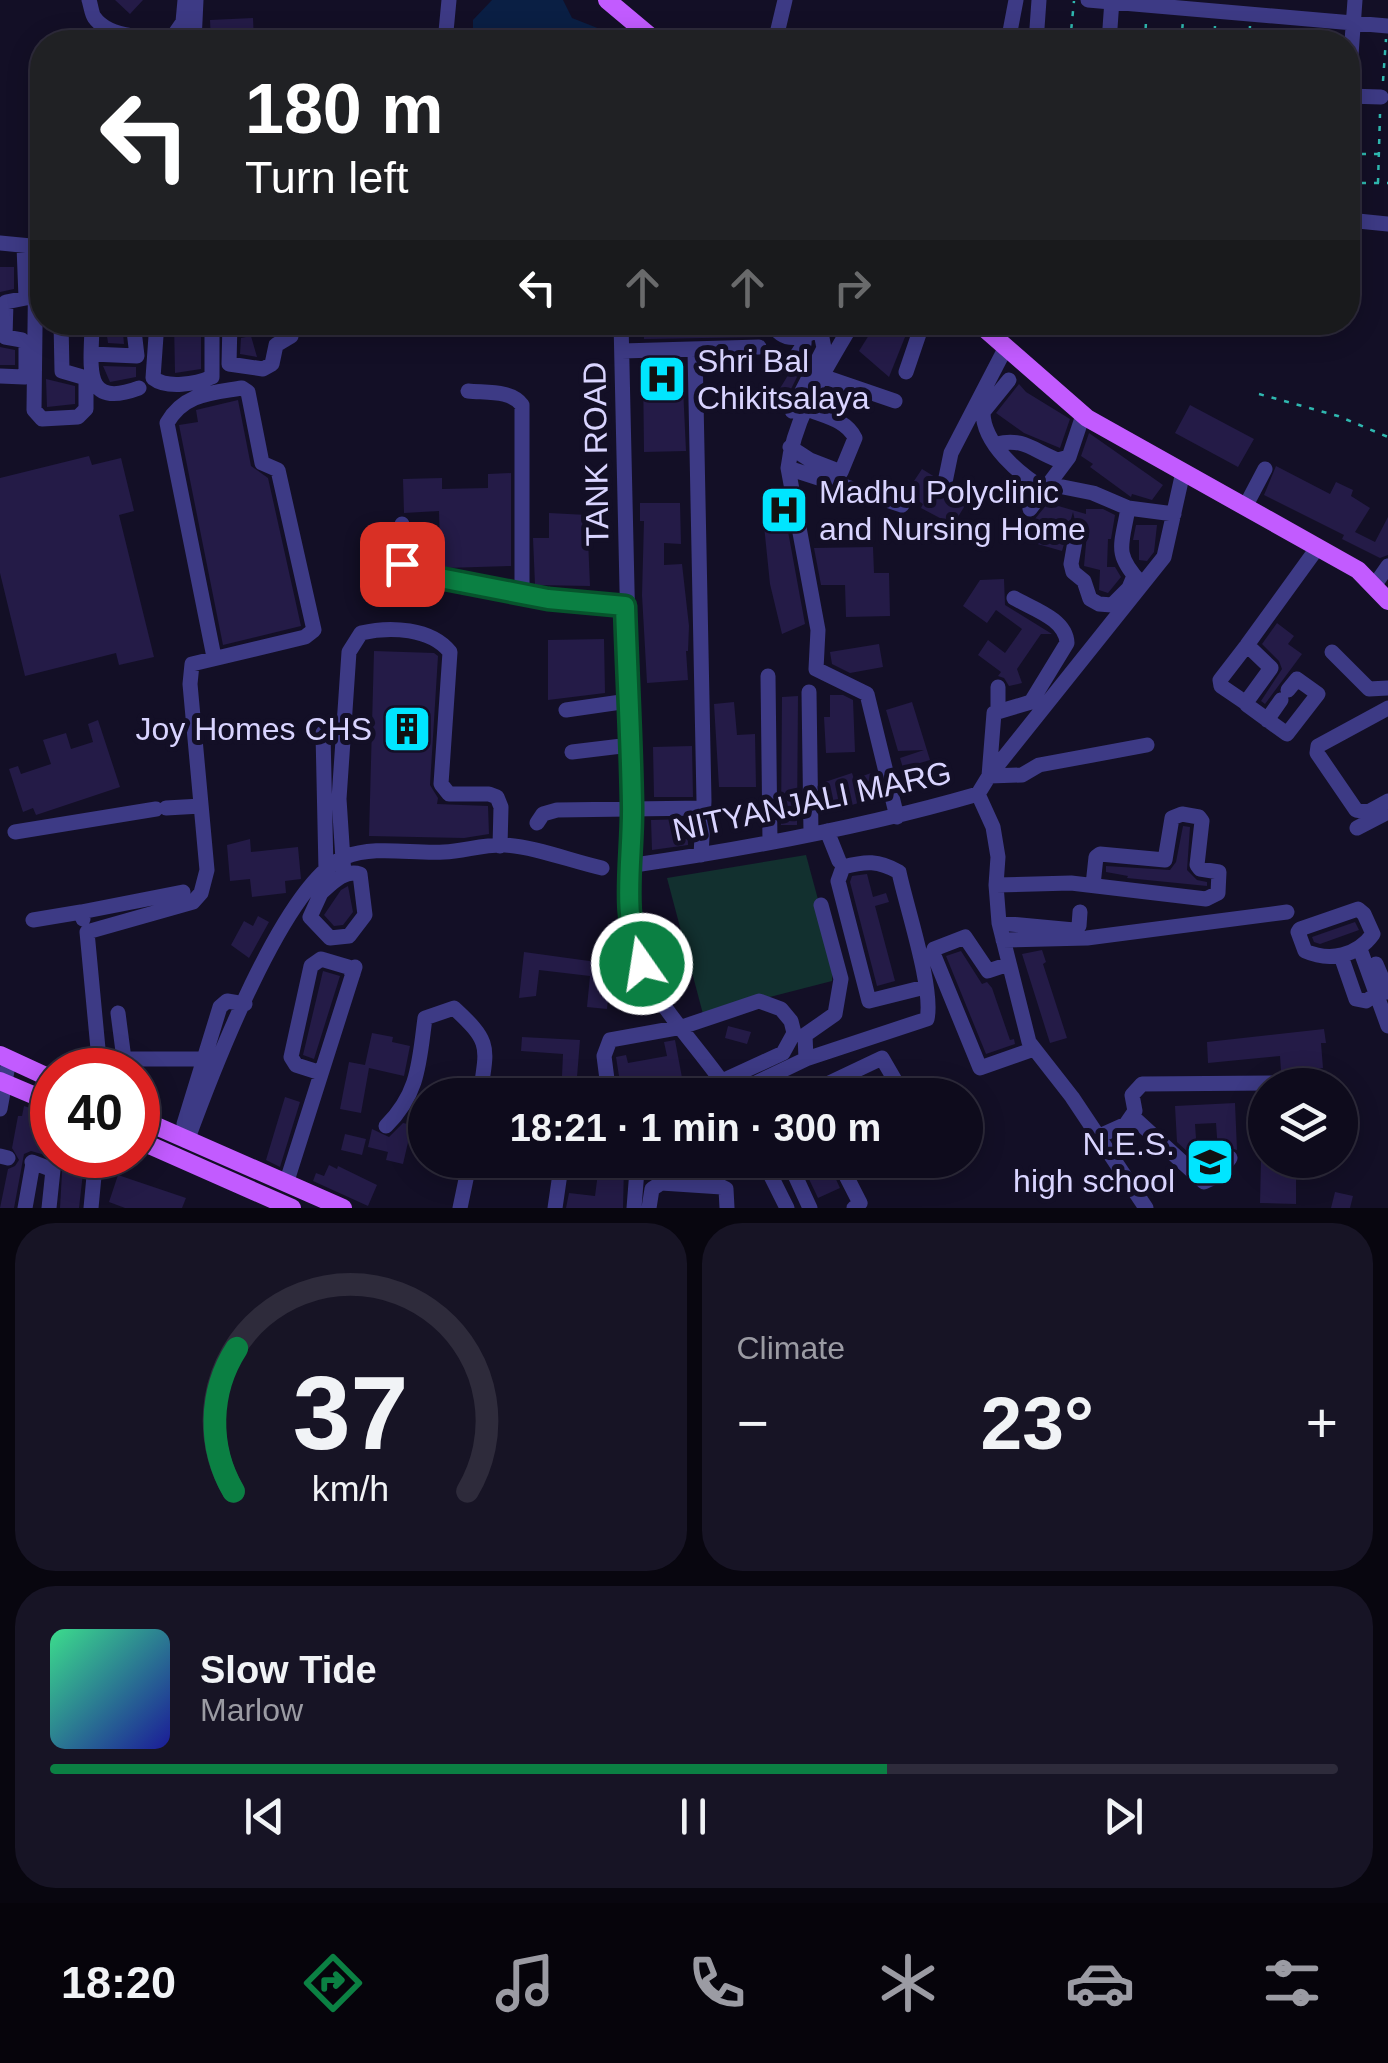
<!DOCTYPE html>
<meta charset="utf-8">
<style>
body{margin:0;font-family:Arial,sans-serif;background:#171425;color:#f1f3f6;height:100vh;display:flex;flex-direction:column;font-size:38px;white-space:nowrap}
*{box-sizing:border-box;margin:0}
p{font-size:32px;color:#9b9ba3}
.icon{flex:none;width:55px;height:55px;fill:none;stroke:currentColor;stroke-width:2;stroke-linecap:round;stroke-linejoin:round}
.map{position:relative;height:1208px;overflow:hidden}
.panel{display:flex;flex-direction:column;gap:15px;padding:15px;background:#08060f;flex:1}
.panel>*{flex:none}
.guide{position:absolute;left:30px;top:30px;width:1330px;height:305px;border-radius:40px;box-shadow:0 5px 25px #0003,0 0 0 2px #2e2b3b;background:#202124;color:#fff;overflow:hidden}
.buttons{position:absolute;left:1248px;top:1068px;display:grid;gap:20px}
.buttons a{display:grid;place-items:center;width:110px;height:110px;border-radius:50%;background:#0e0b1c;box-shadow:0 5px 25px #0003,0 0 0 2px #2e2b3b;font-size:50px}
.speed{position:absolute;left:30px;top:1048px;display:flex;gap:20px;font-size:50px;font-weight:700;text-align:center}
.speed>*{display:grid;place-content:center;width:130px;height:130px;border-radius:50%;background:#0e0b1c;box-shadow:0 5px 25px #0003,0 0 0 2px #2e2b3b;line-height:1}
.speed .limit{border:15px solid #d22;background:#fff;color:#111}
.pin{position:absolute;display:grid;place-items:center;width:85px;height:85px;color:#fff;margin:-42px;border-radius:20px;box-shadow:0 5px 15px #0006}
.me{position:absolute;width:110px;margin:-55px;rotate:347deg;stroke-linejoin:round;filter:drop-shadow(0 0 8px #0008)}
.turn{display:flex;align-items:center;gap:35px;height:210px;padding:0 50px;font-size:45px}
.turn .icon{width:130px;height:130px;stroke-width:2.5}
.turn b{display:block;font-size:70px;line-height:85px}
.lanes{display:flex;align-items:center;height:95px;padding:0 50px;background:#0003;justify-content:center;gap:50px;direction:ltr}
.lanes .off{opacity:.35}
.big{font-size:75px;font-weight:800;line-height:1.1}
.panel .tile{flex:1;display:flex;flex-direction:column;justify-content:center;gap:15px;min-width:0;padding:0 35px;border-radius:40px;background:#171425}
.panel .dial{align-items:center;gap:0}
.dial svg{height:260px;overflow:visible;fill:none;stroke:#2e2b3b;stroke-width:7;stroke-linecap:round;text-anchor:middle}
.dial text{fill:#f1f3f6;stroke:none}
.song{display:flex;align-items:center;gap:30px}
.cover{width:120px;height:120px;border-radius:15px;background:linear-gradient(135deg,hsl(150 70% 55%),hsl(240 70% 35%))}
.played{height:10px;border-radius:5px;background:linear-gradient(90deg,#0b8043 65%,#2e2b3b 65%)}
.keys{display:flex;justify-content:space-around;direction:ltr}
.heat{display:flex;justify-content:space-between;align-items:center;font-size:55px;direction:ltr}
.panel .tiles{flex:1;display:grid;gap:15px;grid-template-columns:1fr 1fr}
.tile:last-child{grid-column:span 2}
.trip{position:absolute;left:408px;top:1078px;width:575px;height:100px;border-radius:50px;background:#0e0b1c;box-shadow:0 5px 25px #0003,0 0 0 2px #2e2b3b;font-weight:800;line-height:100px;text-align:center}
.dock{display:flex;height:160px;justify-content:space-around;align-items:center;background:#06040b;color:#9b9ba3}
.dock .icon{width:70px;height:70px}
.dock .current{color:#0b8043}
.dock b{font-size:45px;color:#f1f3f6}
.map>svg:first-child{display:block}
.green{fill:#12302f}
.water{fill:#0a1f44}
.building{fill:#241b47}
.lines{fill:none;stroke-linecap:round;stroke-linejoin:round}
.path{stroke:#2fb8b0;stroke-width:2.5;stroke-dasharray:5 8;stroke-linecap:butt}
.minor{stroke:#3d3a85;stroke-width:15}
.major{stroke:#c25bff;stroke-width:18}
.route-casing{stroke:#07532c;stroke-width:25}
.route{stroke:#0b8043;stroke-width:18}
.labels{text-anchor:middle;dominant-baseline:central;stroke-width:10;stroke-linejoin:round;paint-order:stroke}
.poi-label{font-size:32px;fill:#d9d4ff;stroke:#130f26;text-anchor:start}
.street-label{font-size:32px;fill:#d9d4ff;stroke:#130f26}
</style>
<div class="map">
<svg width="1388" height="1208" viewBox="0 0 1388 1208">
<rect width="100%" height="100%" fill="#130f26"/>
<path class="green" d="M806,855L833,955L832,981L703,1014L667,878Z"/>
<path class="water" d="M492,0H563L572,18L600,29L601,42H473V20Z"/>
<path class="building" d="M115,0H143L130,14Z
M253,18L254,42H211L210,20Z
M0,267H14V289L0,292Z
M105,322H122L124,344L108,343Z
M174,322H201V369L175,373Z
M245,322H280V330L275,333L244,332Z
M644,322H760L763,337L644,339Z
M880,322H911L889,377L859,351L869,335L878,331Z
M251,336L257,357L240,354L241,338Z
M0,347L15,350V365H0Z
M103,366L136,367V377L110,382Z
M643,366H682L686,451L644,452Z
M801,369L781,409L771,403L790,372Z
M46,379L75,386V404L47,407Z
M1019,384L1026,392L1070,419L1060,448L1024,433L996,413Z
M238,400L251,466L268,478L301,626L223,645L179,425L198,422L196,410Z
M1190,405L1254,439L1238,467L1175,433Z
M1089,433L1163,485L1152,500L1132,494L1131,497L1090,467L1093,464L1081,456Z
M89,456L92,465L121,458L134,511L119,515L154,657L119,665L116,653L25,676L0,573V478Z
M1276,466L1330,494L1336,482L1353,490L1351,496L1370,508L1355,532L1375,542L1388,517V555L1380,558L1342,539L1344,535L1264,495Z
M922,469L935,477L933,490L937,496L948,497L955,490L969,499L953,525L921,508L923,504L906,493Z
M511,473V566L446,568L415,562L413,546L440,545L439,511L404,513L403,479L442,478V489L488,488V474Z
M640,503H680L681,544L664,543V565L682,564L689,626L688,651H686L688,680L647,683L642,595L644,521H640Z
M1048,503L1086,514V509H1103L1115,515L1111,539H1108L1107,567H1115L1121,577L1108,593L1099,590L1100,570L1084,566L1087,533L1076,525L1073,512L1062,551L1027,541L1034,520Z
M783,504L805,624L782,634L770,584L762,506Z
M549,513L587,515L590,586L535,585L533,538H549Z
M1136,525H1157L1154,552L1147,561L1139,560V540H1133Z
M873,547L874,573H889L890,616L846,617L845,585H821L814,548Z
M1004,579L1005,605L1052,634H1041L1017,669L1022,683L1009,686L1004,678L998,676L1001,672L978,655L988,640L1005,653L1022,629L996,610L987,623L963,606L980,580Z
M1277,623L1294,636L1288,644L1302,654L1265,704L1261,701L1282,669L1279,661L1262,644Z
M604,639L605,693L548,700V640Z
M879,644L883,667L850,673L832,664L830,652Z
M374,651L434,653L438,656L430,785L438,798L437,804L488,806L489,834L464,838L369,836Z
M830,695H843L853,700L855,752L826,753L824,717H830Z
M798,696L797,825H781L782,697Z
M734,702L737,735L755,734L756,787H719L714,704Z
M912,702L930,760L903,768L900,758L924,750L898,751L886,710Z
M98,720L120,787L36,815L33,808L23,812L9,769L18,766L21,774L51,764L43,740L66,733L71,749L93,742L88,724Z
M692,746L693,797H654L653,747Z
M874,772L880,796L827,813L822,783L852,773L854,779Z
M687,819L688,845L652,850L651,820Z
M1183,826L1190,827L1187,870L1197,880L1207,882V886L1127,878L1128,876L1106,872V866L1170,870L1176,862Z
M250,839L251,852L298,847L301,879L285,881L286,893L252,897L250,879L230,881L227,845Z
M867,874L873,897L886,893L889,902L875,906L895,981L877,986L850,882L852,876Z
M348,886L353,912L343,925L334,926L324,915L341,890Z
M258,916L269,922L249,958L231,945L244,921L253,926Z
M1355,922L1359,930L1320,944L1314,942L1312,937Z
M1042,950L1046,962L1043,964L1067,1038L1050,1043L1022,954Z
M961,951L982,984L987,982L992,988L1010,1040L1014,1039L1015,1044L986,1054L946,956Z
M524,952L611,964L607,1009L587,1007L590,976L539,970L536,996L519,998Z
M323,971L340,976L314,1059L303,1055Z
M728,1026L751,1032L747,1044L725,1038Z
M1324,1029L1326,1043H1321L1323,1068L1317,1069L1319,1085H1293L1292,1070L1281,1071L1280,1056L1208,1063L1207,1042Z
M372,1033L393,1037L392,1042L410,1046L404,1076L369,1068L361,1113L340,1109L349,1062L365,1065Z
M522,1037L580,1040L577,1077L562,1076L563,1054L521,1051Z
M675,1040L683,1083L656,1090V1095H622L616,1057L626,1055L628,1063L667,1056L664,1042Z
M285,1097L300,1102L280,1167L266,1160Z
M1235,1103L1237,1150L1227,1147L1218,1152L1216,1123L1195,1124L1197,1153L1190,1154L1177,1142L1175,1106Z
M24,1106L37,1110L35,1117L52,1121V1157L31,1151L24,1154L14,1208H0L8,1169L15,1166L19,1160L12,1148L18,1116H22Z
M403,1123L412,1125L403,1164L386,1160L388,1152L368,1147L372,1129L389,1137Z
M345,1134L366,1139L362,1155L341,1150Z
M63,1155H85L79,1208H60Z
M573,1160H617V1165L624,1166L623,1208H566L569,1193L595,1196L598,1173L572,1168Z
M669,1160H692L691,1174L668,1172Z
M800,1160H827L840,1188L818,1198Z
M1261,1160H1296V1204L1260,1203Z
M329,1165L337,1169L338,1166L377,1185L368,1206L313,1181L316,1173L324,1176Z
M118,1175L186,1198L182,1208H125L109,1202Z
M1335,1192L1353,1196L1350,1208H1331Z"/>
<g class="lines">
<path class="path" d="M1070,42L1074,1
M1145,42L1146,21
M1181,42L1183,21
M1214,42L1215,26
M1249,42L1250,26
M1285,42L1286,31
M1383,81L1386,39
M1348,154H1378
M1348,183H1388
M1378,183L1380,114
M1259,394L1338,416L1388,437"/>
<path class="minor" d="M89,0C90,2 92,15 94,17C109,39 151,39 174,35L183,22L185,0
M1088,0L1388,26
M194,42L196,0
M445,42L449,0
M775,42L785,0
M1008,42L1016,0
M1036,42L1039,0
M1109,42L1112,0
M1348,96L1355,0
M1348,96L1381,97
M1348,220L1388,224
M0,243L31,246
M36,247L34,410L42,419L78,417L86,409V378L62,371L61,322
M92,322C92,364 80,410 139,388
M157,322L153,378C167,389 196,384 212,377V322
M230,322L229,364L263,369L272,364L276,345L291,336V322
M621,322L632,810C629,852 624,899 632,941C643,994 702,1049 731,1095
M771,322C784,347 810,338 826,322
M853,322C827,368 794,416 788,468L818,630L816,669L867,694L897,817
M866,322L869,324
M695,350L704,801L701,855
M622,351L759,347
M92,354L137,356L133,322
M793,361L804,344L805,322
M906,372L923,322
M0,376L24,377L26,374V344L22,340L5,337L6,302L26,298L24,246
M822,376L895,401
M1009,380L983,412C983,444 1020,475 1046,490
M468,391C486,393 511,390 522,405V594
M792,411L824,348L820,328
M997,444C1023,437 1034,451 1058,460L1069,457
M790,447L810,460L841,472L855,438C847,420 824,416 807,409
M794,470L902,505
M944,487L951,453L1005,349
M1063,487L1093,493L1128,508L1174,514
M1245,507L1265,469
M1128,508C1122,545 1113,553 1140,582
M1030,509L1069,457L1083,415
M402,524V564L409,572L548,599L625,605
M1076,536L1071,564L1073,572L1084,581L1090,599L1099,604L1112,605L1129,588L1134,576
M1374,586L1388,566
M1014,598C1033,609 1066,619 1067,643L1031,702L994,713L989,776L1022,775L1039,765L1147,745
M1332,652L1369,689L1388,688
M768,676L770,842
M1288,690L1297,679L1318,694L1287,734L1247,705V701L1271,668L1247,645L1318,547
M809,692L811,834
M1246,703L1221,686L1220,680L1247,645
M1388,708L1318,746L1317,753L1356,810L1368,812L1388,801
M566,710L628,701
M998,711V687
M1267,720L1281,700
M323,733L326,870
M572,752L630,745
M978,794L993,827L998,857L996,885L999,923L1029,1042L1072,1097L1146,1208
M166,808L201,806
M537,823L543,814L557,810L704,808
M1357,828L1384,814
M827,831L839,861
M15,832L156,809
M628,866C746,849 864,827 978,794L989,776L1164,557L1183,472
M344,875L339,799L349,652L361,633C390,626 431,628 450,652L441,784L449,794H489L497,797L501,807L500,846
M314,884L321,893L310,917L330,938L349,936L365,915L360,874C345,869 332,883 321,893
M996,885L1071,883L1206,899L1218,893L1219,872L1200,869L1197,865L1202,821L1199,817L1182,814L1172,818L1165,860L1100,854L1096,857L1093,885
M1358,909L1364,914L1373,934C1357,956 1330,962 1305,951L1298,932L1300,929Z
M81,912L183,892
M33,920L81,912L83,919
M999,923L1074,930L1079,926L1080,912
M1003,940L1087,938L1287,912
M1360,949L1388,1026
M1341,956L1356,999L1366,1001L1377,994
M1009,964L988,971L965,937L934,949L933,953L980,1068L1034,1049
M1376,964L1388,992
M118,1013L124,1059H204
M806,1059L805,1035L835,1014L841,979L821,905
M100,1070L87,932L193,902L201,893L207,870L190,684L192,664L305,637L314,630L278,470L262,463L248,392L242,388C212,393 184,393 167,423L214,657
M321,1073L296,1065L291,1057L311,966L321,959L348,967L353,974
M609,1095L604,1056L610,1040L682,1027L759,1001L781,1009L791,1021L794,1033L783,1053L722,1081L682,1095
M731,1095L806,1059L927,1019C934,989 906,906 899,872C878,860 866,861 843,867L838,881L869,1001L925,987
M804,1095L882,1058L900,1089L899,1095
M0,1109L9,1060
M1132,1116L1204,1182L1215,1177L1230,1158
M184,1124L220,1007L227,1001L245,1004
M386,1126C419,1093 419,1063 425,1018L454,1008C492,1043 487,1046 480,1095
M1097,1137L1126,1124L1135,1111L1132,1095L1142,1084L1276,1083
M187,1141C210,1078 284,881 345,857C375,845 412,854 444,852C464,851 485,844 505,845C536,847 571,861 602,868
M0,1156L8,1158
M634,1160L637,1170L634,1208
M763,1160L787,1208
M788,1160L810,1208
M838,1160L860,1203L854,1208
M32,1162L53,1170L49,1208
M286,1184L355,967
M25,1208L33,1163
M91,1208L96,1155
M460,1208L470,1160
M555,1208L562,1160
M649,1208L652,1189L661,1183L722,1187L726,1189L727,1208"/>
<path class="major" d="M607,0L657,42
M977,322L1087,418L1358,570L1388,601
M0,1055L52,1079
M0,1081L52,1103
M138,1118L343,1208
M138,1140L292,1208"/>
</g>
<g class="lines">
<g class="route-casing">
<path id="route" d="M402,564L409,572L548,599L625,606C627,672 631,739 632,805C633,858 620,915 642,964"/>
</g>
<use href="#route" class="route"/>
</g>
<defs>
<g id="hospital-square" transform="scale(2.5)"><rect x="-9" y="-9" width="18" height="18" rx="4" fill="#00e5ff" stroke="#130f26"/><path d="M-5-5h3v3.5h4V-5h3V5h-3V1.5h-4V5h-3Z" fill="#111"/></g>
<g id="building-square" transform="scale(2.5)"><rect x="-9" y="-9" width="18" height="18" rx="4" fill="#00e5ff" stroke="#130f26"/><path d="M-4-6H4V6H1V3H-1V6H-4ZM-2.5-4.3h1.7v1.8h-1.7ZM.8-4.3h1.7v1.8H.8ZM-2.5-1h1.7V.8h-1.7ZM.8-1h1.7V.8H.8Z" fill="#111"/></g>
<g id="school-square" transform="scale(2.5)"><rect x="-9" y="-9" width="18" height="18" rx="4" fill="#00e5ff" stroke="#130f26"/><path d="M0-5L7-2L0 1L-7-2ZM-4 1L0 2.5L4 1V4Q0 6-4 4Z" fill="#111"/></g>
</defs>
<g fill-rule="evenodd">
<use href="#hospital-square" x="662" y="379"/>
<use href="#hospital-square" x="784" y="510"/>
<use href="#building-square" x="407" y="729"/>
<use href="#school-square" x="1210" y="1162"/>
</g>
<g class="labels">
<g class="poi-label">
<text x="697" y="361">Shri Bal<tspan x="697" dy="37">Chikitsalaya</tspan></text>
<text x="819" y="492">Madhu Polyclinic<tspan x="819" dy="37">and Nursing Home</tspan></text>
<text x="372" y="729" text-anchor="end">Joy Homes CHS</text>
<text x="1175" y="1144" text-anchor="end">N.E.S.<tspan x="1175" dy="37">high school</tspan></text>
</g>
<g class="street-label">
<text transform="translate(596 454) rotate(-91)">TANK ROAD</text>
<text transform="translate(812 801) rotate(-12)">NITYANJALI MARG</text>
</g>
</g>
</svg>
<div class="buttons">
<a><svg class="icon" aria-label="layers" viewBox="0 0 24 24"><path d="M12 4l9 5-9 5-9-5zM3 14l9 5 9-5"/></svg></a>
</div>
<div class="speed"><div class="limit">40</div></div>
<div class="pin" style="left:402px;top:564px;background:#d93025"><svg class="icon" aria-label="arrive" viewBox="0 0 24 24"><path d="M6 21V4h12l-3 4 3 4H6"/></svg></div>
<svg class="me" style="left:642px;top:964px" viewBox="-20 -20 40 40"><circle r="17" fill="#0b8043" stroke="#fff" stroke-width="3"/><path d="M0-11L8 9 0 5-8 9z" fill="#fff"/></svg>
<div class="trip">18:21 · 1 min · 300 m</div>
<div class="guide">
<div class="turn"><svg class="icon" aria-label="left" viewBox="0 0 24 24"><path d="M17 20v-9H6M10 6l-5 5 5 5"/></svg><div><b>180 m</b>Turn left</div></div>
<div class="lanes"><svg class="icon" aria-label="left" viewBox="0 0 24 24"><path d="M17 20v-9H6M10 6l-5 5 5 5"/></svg><svg class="icon off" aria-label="ahead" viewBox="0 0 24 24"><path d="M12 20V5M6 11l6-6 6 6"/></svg><svg class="icon off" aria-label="ahead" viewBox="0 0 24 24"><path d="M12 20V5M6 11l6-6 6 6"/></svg><svg class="icon off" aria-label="right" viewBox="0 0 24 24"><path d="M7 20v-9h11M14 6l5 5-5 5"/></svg></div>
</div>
</div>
<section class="panel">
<div class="tiles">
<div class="tile dial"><svg viewBox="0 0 100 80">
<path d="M14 69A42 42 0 1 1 86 69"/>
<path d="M14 69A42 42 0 0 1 15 25" stroke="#0b8043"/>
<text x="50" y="56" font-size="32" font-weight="700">37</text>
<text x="50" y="72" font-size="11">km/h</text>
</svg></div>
<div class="tile"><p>Climate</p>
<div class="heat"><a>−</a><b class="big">23°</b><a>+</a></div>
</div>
<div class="tile">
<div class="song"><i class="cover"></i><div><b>Slow Tide</b><p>Marlow</p></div></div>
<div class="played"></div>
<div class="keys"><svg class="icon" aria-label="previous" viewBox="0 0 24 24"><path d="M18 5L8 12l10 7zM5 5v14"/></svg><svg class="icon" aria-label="pause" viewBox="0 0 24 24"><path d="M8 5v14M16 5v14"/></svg><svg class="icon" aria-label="next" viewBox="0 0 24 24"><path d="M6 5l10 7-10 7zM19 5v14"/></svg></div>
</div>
</div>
</section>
<nav class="dock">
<b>18:20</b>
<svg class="icon current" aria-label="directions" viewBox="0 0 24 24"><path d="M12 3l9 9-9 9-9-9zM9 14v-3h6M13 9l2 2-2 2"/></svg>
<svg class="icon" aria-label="music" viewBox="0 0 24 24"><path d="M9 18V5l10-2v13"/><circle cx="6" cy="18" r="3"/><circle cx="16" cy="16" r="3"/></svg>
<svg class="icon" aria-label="phone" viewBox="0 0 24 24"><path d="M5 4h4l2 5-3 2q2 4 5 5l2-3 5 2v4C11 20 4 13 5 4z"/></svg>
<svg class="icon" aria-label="climate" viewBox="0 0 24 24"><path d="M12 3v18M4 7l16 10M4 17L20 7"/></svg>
<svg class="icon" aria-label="car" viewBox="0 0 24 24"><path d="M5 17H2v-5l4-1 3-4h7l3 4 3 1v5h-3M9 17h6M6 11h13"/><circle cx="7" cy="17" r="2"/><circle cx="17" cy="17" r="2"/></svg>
<svg class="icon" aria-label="filters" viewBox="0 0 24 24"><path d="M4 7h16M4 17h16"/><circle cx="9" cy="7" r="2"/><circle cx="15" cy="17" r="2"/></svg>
</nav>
